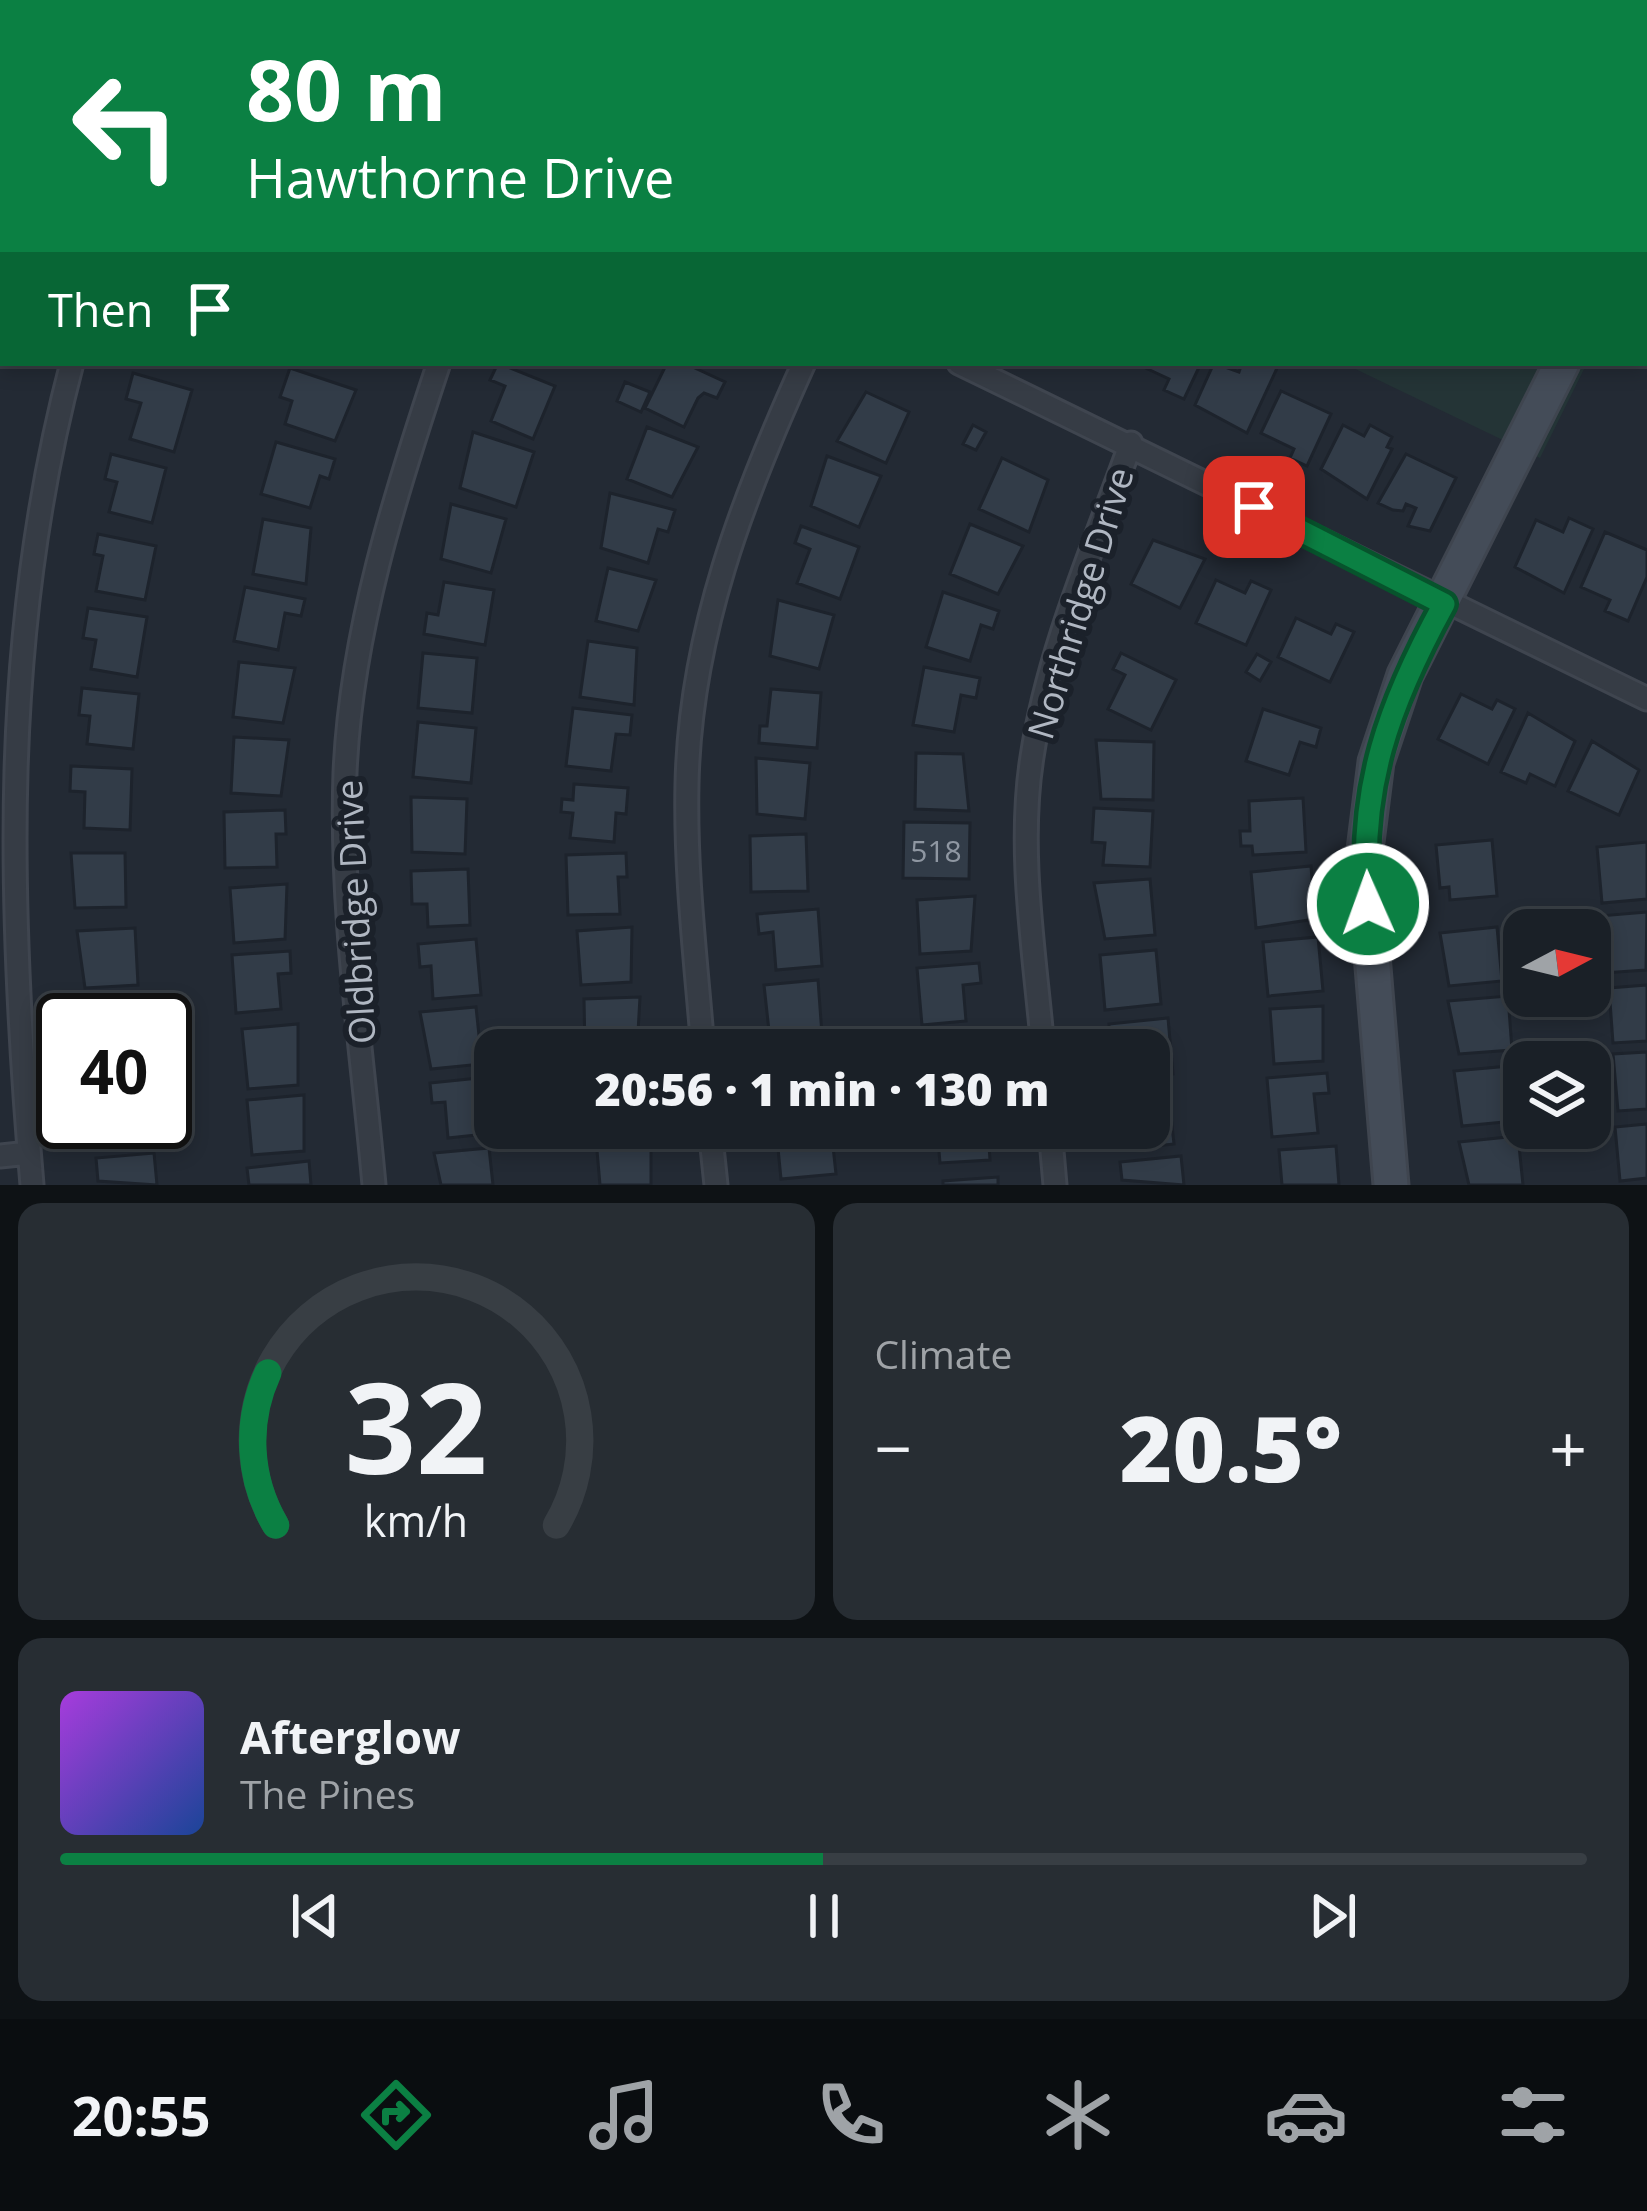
<!DOCTYPE html>
<meta charset="utf-8">
<style>
body{margin:0;font-family:"Open Sans",sans-serif;background:#272d33;color:#f1f3f6;height:100vh;display:flex;flex-direction:column;font-size:45px;white-space:nowrap}
*{box-sizing:border-box;margin:0}
p{font-size:39px;color:#9fa3a7}
.icon{flex:none;width:66px;height:66px;fill:none;stroke:currentColor;stroke-width:2;stroke-linecap:round;stroke-linejoin:round}
.map{position:relative;height:1185px;overflow:hidden}
.drawer{display:flex;flex-direction:column;gap:18px;padding:18px;background:#0e1215;flex:1}
.drawer>*{flex:none}
.guide{position:absolute;left:0px;top:0px;width:1647px;height:366px;box-shadow:0 6px 18px #0003,0 0 0 3px #383e44;background:#0b8043;color:#fff;overflow:hidden}
.needle{width:78px;rotate:83deg}
.fabs{position:absolute;left:1503px;top:909px;display:grid;gap:24px}
.fabs a{display:grid;place-items:center;width:108px;height:108px;border-radius:24px;background:#1a2027;box-shadow:0 6px 18px #0003,0 0 0 3px #383e44;font-size:60px}
.speed{position:absolute;left:36px;top:993px;display:flex;gap:24px;font-size:60px;font-weight:700;text-align:center}
.speed>*{display:grid;place-content:center;width:156px;height:156px;border-radius:50%;background:#1a2027;box-shadow:0 6px 18px #0003,0 0 0 3px #383e44;line-height:1}
.speed .limit{border:6px solid #111;border-radius:18px;background:#fff;color:#111}
.pin{position:absolute;display:grid;place-items:center;width:102px;height:102px;color:#fff;margin:-51px;border-radius:24px;box-shadow:0 6px 18px #0006}
.me{position:absolute;width:132px;margin:-66px;rotate:358deg;stroke-linejoin:round;filter:drop-shadow(0 0 9px #0008)}
.turn{display:flex;align-items:center;gap:42px;height:252px;padding:0 48px;font-size:54px}
.turn .icon{width:156px;height:156px;stroke-width:2.5}
.turn b{display:block;font-size:84px;line-height:102px}
.then{display:flex;align-items:center;height:114px;padding:0 48px;background:#0003;gap:24px;font-size:45px}
.big{font-size:90px;font-weight:800;line-height:1.1}
.drawer .card{flex:1;display:flex;flex-direction:column;justify-content:center;gap:18px;min-width:0;padding:0 42px;border-radius:24px;background:#272d33}
.drawer .dial{align-items:center;gap:0}
.dial svg{height:312px;overflow:visible;fill:none;stroke:#383e44;stroke-width:7;stroke-linecap:round;text-anchor:middle}
.dial text{fill:#f1f3f6;stroke:none}
.song{display:flex;align-items:center;gap:36px}
.cover{width:144px;height:144px;border-radius:18px;background:linear-gradient(135deg,hsl(280 70% 55%),hsl(220 70% 35%))}
.played{height:12px;border-radius:6px;background:linear-gradient(90deg,#0b8043 50%,#383e44 50%)}
.keys{display:flex;justify-content:space-around;direction:ltr}
.heat{display:flex;justify-content:space-between;align-items:center;font-size:66px;direction:ltr}
.drawer .tiles{flex:1;display:grid;gap:18px;grid-template-columns:1fr 1fr}
.card:last-child{grid-column:span 2}
.trip{position:absolute;left:474px;top:1029px;width:696px;height:120px;border-radius:24px;background:#1a2027;box-shadow:0 6px 18px #0003,0 0 0 3px #383e44;font-weight:800;line-height:120px;text-align:center}
.tab-bar{display:flex;height:192px;justify-content:space-around;align-items:center;background:#0a0d10;color:#9fa3a7}
.tab-bar .icon{width:84px;height:84px}
.tab-bar .selected{color:#0b8043}
.tab-bar b{font-size:54px;color:#f1f3f6}
.map>svg:first-child{display:block}
.green{fill:#243436}
.building{fill:#323c48;stroke:#1d232c;stroke-width:3}
.lines{fill:none;stroke-linecap:round;stroke-linejoin:round}
.lane-casing{stroke:#3f454f;stroke-width:16}
.street-casing{stroke:#3f454f;stroke-width:27}
.secondary-casing{stroke:#3f454f;stroke-width:39}
.lane{stroke:#363c45;stroke-width:10}
.street{stroke:#363c45;stroke-width:21}
.secondary{stroke:#444c58;stroke-width:33}
.route-casing{stroke:#07532c;stroke-width:30}
.route{stroke:#0b8043;stroke-width:21}
.labels{text-anchor:middle;dominant-baseline:central;stroke-width:12;stroke-linejoin:round;paint-order:stroke}
.number-label{font-size:30px;fill:#8f97a2}
.street-label{font-size:36px;fill:#b0b7c2;stroke:#1b212a}
</style>
<div class="map">
<svg width="1647" height="1185" viewBox="0 0 1647 1185">
<rect width="100%" height="100%" fill="#232a34"/>
<path class="green" d="M591,0H1647V239L1644,246V3Z
M1343,363H1587L1540,458Z"/>
<path class="building" d="M498,363L555,386L533,439L491,421L505,386L490,380Z
M667,363H684L725,382L717,398L704,393L698,398L684,427L645,408Z
M1201,363L1184,399L1164,390L1169,379L1137,364Z
M1214,363L1239,372L1242,363L1278,366L1247,433L1195,405Z
M290,368L356,390L335,441L285,424L292,401L280,397Z
M133,373L192,390L174,452L130,439L141,403L126,399Z
M625,382L650,392L641,412L617,401Z
M1281,391L1331,414L1307,466L1290,458L1294,449L1261,433Z
M866,392L909,412L886,463L837,441Z
M973,425L986,432L976,450L963,444Z
M1343,425L1364,436L1370,425L1392,437L1387,447L1392,449L1367,499L1321,469Z
M647,427L698,447L672,497L627,479Z
M473,432L534,452L516,507L460,488Z
M276,442L335,459L329,479L320,476L310,508L261,494Z
M111,454L166,468L152,523L109,512L117,482L105,479Z
M1406,454L1456,478L1430,531L1408,526L1416,508L1406,504L1403,511L1393,510L1378,503Z
M827,456L881,476L859,527L811,506Z
M1002,458L1048,480L1029,532L979,509Z
M610,493L675,510L668,532L658,529L648,563L601,548Z
M451,504L506,519L491,573L441,559Z
M1569,518L1593,529L1564,593L1515,567L1536,520L1563,532Z
M263,519L311,528L306,584L253,574Z
M970,524L1023,546L998,594L950,574Z
M801,526L859,547L840,599L797,583L810,549L795,543Z
M1605,532L1647,550V577L1628,621L1605,611L1610,600L1581,587Z
M98,534L156,546L145,600L96,591L103,556L94,554Z
M1153,540L1205,559L1180,608L1131,584Z
M608,568L656,580L638,631L596,621Z
M1216,580L1245,593L1251,581L1271,590L1246,645L1196,623Z
M444,582L494,590L485,645L424,634L427,613L438,615Z
M245,587L305,599L301,616L285,613L278,650L234,641Z
M943,592L999,611L993,629L981,625L970,661L926,647Z
M778,600L834,615L819,669L770,656Z
M88,608L147,617L137,677L91,669L96,640L83,638Z
M1296,618L1331,634L1336,624L1354,632L1330,682L1278,657Z
M588,641L637,648L634,705L580,697Z
M423,653L477,658L472,713L418,708Z
M1121,653L1176,680L1151,730L1108,709L1125,675L1113,669Z
M1257,654L1271,662L1260,681L1246,672Z
M239,662L295,668L283,723L233,717Z
M924,667L980,678L976,698L961,695L954,732L913,725Z
M82,688L139,694L133,749L87,744L90,716L79,715Z
M771,689L821,693L817,748L759,743L760,726H767Z
M1461,694L1492,709L1497,700L1515,709L1488,764L1438,739Z
M573,708L632,715L630,735L616,734L611,771L566,766Z
M1263,709L1321,728L1316,747L1300,742L1289,775L1246,761Z
M1528,713L1575,741L1555,786L1530,774L1526,783L1501,772Z
M418,722L476,728L471,783L413,777Z
M234,737L289,740L281,796L231,793Z
M1096,740L1154,742L1153,800L1101,799Z
M1592,741L1639,770L1619,815L1568,791Z
M916,753L963,754L969,811L915,809Z
M756,758L810,763L805,819L757,814Z
M71,766L132,769L130,830L84,828L85,792L70,791Z
M574,784L628,788L626,814L616,813L614,842L570,838L573,813L561,812L562,799L573,800Z
M411,797L467,799L465,854L412,852Z
M1303,798L1306,852L1253,855L1252,846H1241L1240,831H1250L1249,801Z
M1094,808L1153,811L1150,867L1103,865L1105,843L1092,842Z
M285,810L286,834H276L277,867L225,868L224,812Z
M904,822L970,823L969,879L903,878Z
M806,834L808,891L751,892L750,836Z
M1492,840L1497,896L1450,900L1449,887L1440,888L1436,845Z
M1647,842V899L1602,903L1597,847Z
M71,853H125L126,907L75,908Z
M626,853L627,877H618L620,914L568,915L566,855Z
M1311,866L1315,919L1256,928L1251,872Z
M468,869L470,925L428,927L427,904H412L411,871Z
M1150,879L1155,935L1105,939L1094,883Z
M287,884L285,939L234,943L230,888Z
M975,896L971,951L920,954L917,900Z
M818,909L822,966L776,970L773,932L759,934L757,914Z
M1647,912L1646,970L1603,973L1599,916Z
M632,927L631,982L581,985L577,931Z
M1497,927L1502,981L1449,986L1440,933Z
M135,928L138,985L85,988L77,931Z
M1318,937L1323,991L1268,996L1263,942Z
M476,939L481,995L433,999L431,966L420,967L418,944Z
M1156,950L1161,1004L1105,1010L1100,955Z
M290,951L291,973L278,974L281,1009L236,1013L232,955Z
M979,963L981,983L963,985L966,1021L922,1025L917,968Z
M818,980L822,1035L770,1040L764,985Z
M1647,985V1041L1613,1043L1609,988Z
M1508,996L1512,1050L1459,1054L1448,1001Z
M640,997L637,1050H585L584,999Z
M141,1001L143,1020H83L81,1006Z
M1323,1006V1061L1274,1064L1270,1009Z
M476,1007L482,1064L431,1069L420,1012Z
M1168,1018L1173,1074L1149,1077V1050H1125V1042L1110,1043L1109,1024Z
M298,1024V1085L248,1089L242,1029Z
M984,1033L985,1050H925L924,1039Z
M1647,1052V1109L1618,1111L1613,1054Z
M1510,1066L1515,1121L1462,1126L1454,1071Z
M1327,1073L1329,1093L1314,1094L1318,1133L1272,1137L1267,1078Z
M489,1077L495,1133L448,1138L445,1102L432,1103L430,1083Z
M1168,1089L1174,1144L1119,1150L1116,1128H1149V1091Z
M304,1095V1151L252,1155L247,1100Z
M105,1122H152L153,1137L106,1141Z
M1647,1124V1178L1620,1181L1615,1127Z
M776,1128H831L836,1174L781,1179Z
M937,1128H993L988,1132L990,1160L940,1163Z
M651,1135V1185H600L596,1139Z
M1518,1136L1523,1185H1469L1459,1142Z
M1336,1146L1339,1185H1282L1279,1150Z
M489,1148L493,1185H441L434,1153Z
M154,1153L157,1185L98,1181L96,1158Z
M1181,1156L1184,1185L1122,1180L1120,1162Z
M309,1161L311,1185H249L247,1168Z
M998,1177V1185H943V1181Z"/>
<g class="lines">
<g class="lane-casing">
<path id="lane" d="M1644,301L1647,302"/>
</g>
<g class="street-casing">
<path id="street" d="M202,0L208,3
M959,363L1647,699
M703,1050C696,962 685,873 687,784C690,634 743,497 804,363
M1043,1050C1035,955 1017,852 1032,757C1048,650 1094,546 1131,443
M710,1128L716,1185
M1050,1128L1055,1185
M0,1156L29,1153
M32,1185C8,906 0,635 72,363
M374,1185C362,1049 340,910 345,773C351,632 395,495 439,363"/>
</g>
<g class="secondary-casing">
<path id="secondary" d="M1644,195L1647,189
M1391,1185L1364,858L1376,762L1405,675L1562,363"/>
</g>
<use href="#lane" class="lane"/>
<use href="#street" class="street"/>
<use href="#secondary" class="secondary"/>
</g>
<g class="lines">
<g class="route-casing">
<path id="route" d="M1254,507L1444,604C1389,704 1358,788 1368,904"/>
</g>
<use href="#route" class="route"/>
</g>
<g class="labels">
<g class="number-label">
<text x="936" y="850">518</text>
</g>
<g class="street-label">
<text transform="translate(1080 603) rotate(-73)">Northridge Drive</text>
<text transform="translate(355 912) rotate(-93)">Oldbridge Drive</text>
</g>
</g>
</svg>
<div class="fabs">
<a><svg class="needle" viewBox="-14 -14 28 28"><path d="M0-13l5 13h-10z" fill="#e53935"/><path d="M0 13l5-13h-10z" fill="#9fa3a7"/></svg></a>
<a><svg class="icon" aria-label="layers" viewBox="0 0 24 24"><path d="M12 4l9 5-9 5-9-5zM3 14l9 5 9-5"/></svg></a>
</div>
<div class="speed"><div class="limit">40</div></div>
<div class="pin" style="left:1254px;top:507px;background:#d93025"><svg class="icon" aria-label="arrive" viewBox="0 0 24 24"><path d="M6 21V4h12l-3 4 3 4H6"/></svg></div>
<svg class="me" style="left:1368px;top:904px" viewBox="-20 -20 40 40"><circle r="17" fill="#0b8043" stroke="#fff" stroke-width="3"/><path d="M0-11L8 9 0 5-8 9z" fill="#fff"/></svg>
<div class="trip">20:56 · 1 min · 130 m</div>
<div class="guide">
<div class="turn"><svg class="icon" aria-label="left" viewBox="0 0 24 24"><path d="M17 20v-9H6M10 6l-5 5 5 5"/></svg><div><b>80 m</b>Hawthorne Drive</div></div>
<div class="then">Then<svg class="icon" aria-label="arrive" viewBox="0 0 24 24"><path d="M6 21V4h12l-3 4 3 4H6"/></svg></div>
</div>
</div>
<section class="drawer">
<div class="tiles">
<div class="card dial"><svg viewBox="0 0 100 80">
<path d="M14 69A42 42 0 1 1 86 69"/>
<path d="M14 69A42 42 0 0 1 12 30" stroke="#0b8043"/>
<text x="50" y="56" font-size="32" font-weight="700">32</text>
<text x="50" y="72" font-size="11">km/h</text>
</svg></div>
<div class="card"><p>Climate</p>
<div class="heat"><a>−</a><b class="big">20.5°</b><a>+</a></div>
</div>
<div class="card">
<div class="song"><i class="cover"></i><div><b>Afterglow</b><p>The Pines</p></div></div>
<div class="played"></div>
<div class="keys"><svg class="icon" aria-label="previous" viewBox="0 0 24 24"><path d="M18 5L8 12l10 7zM5 5v14"/></svg><svg class="icon" aria-label="pause" viewBox="0 0 24 24"><path d="M8 5v14M16 5v14"/></svg><svg class="icon" aria-label="next" viewBox="0 0 24 24"><path d="M6 5l10 7-10 7zM19 5v14"/></svg></div>
</div>
</div>
</section>
<nav class="tab-bar">
<b>20:55</b>
<svg class="icon selected" aria-label="directions" viewBox="0 0 24 24"><path d="M12 3l9 9-9 9-9-9zM9 14v-3h6M13 9l2 2-2 2"/></svg>
<svg class="icon" aria-label="music" viewBox="0 0 24 24"><path d="M9 18V5l10-2v13"/><circle cx="6" cy="18" r="3"/><circle cx="16" cy="16" r="3"/></svg>
<svg class="icon" aria-label="phone" viewBox="0 0 24 24"><path d="M5 4h4l2 5-3 2q2 4 5 5l2-3 5 2v4C11 20 4 13 5 4z"/></svg>
<svg class="icon" aria-label="climate" viewBox="0 0 24 24"><path d="M12 3v18M4 7l16 10M4 17L20 7"/></svg>
<svg class="icon" aria-label="car" viewBox="0 0 24 24"><path d="M5 17H2v-5l4-1 3-4h7l3 4 3 1v5h-3M9 17h6M6 11h13"/><circle cx="7" cy="17" r="2"/><circle cx="17" cy="17" r="2"/></svg>
<svg class="icon" aria-label="filters" viewBox="0 0 24 24"><path d="M4 7h16M4 17h16"/><circle cx="9" cy="7" r="2"/><circle cx="15" cy="17" r="2"/></svg>
</nav>
